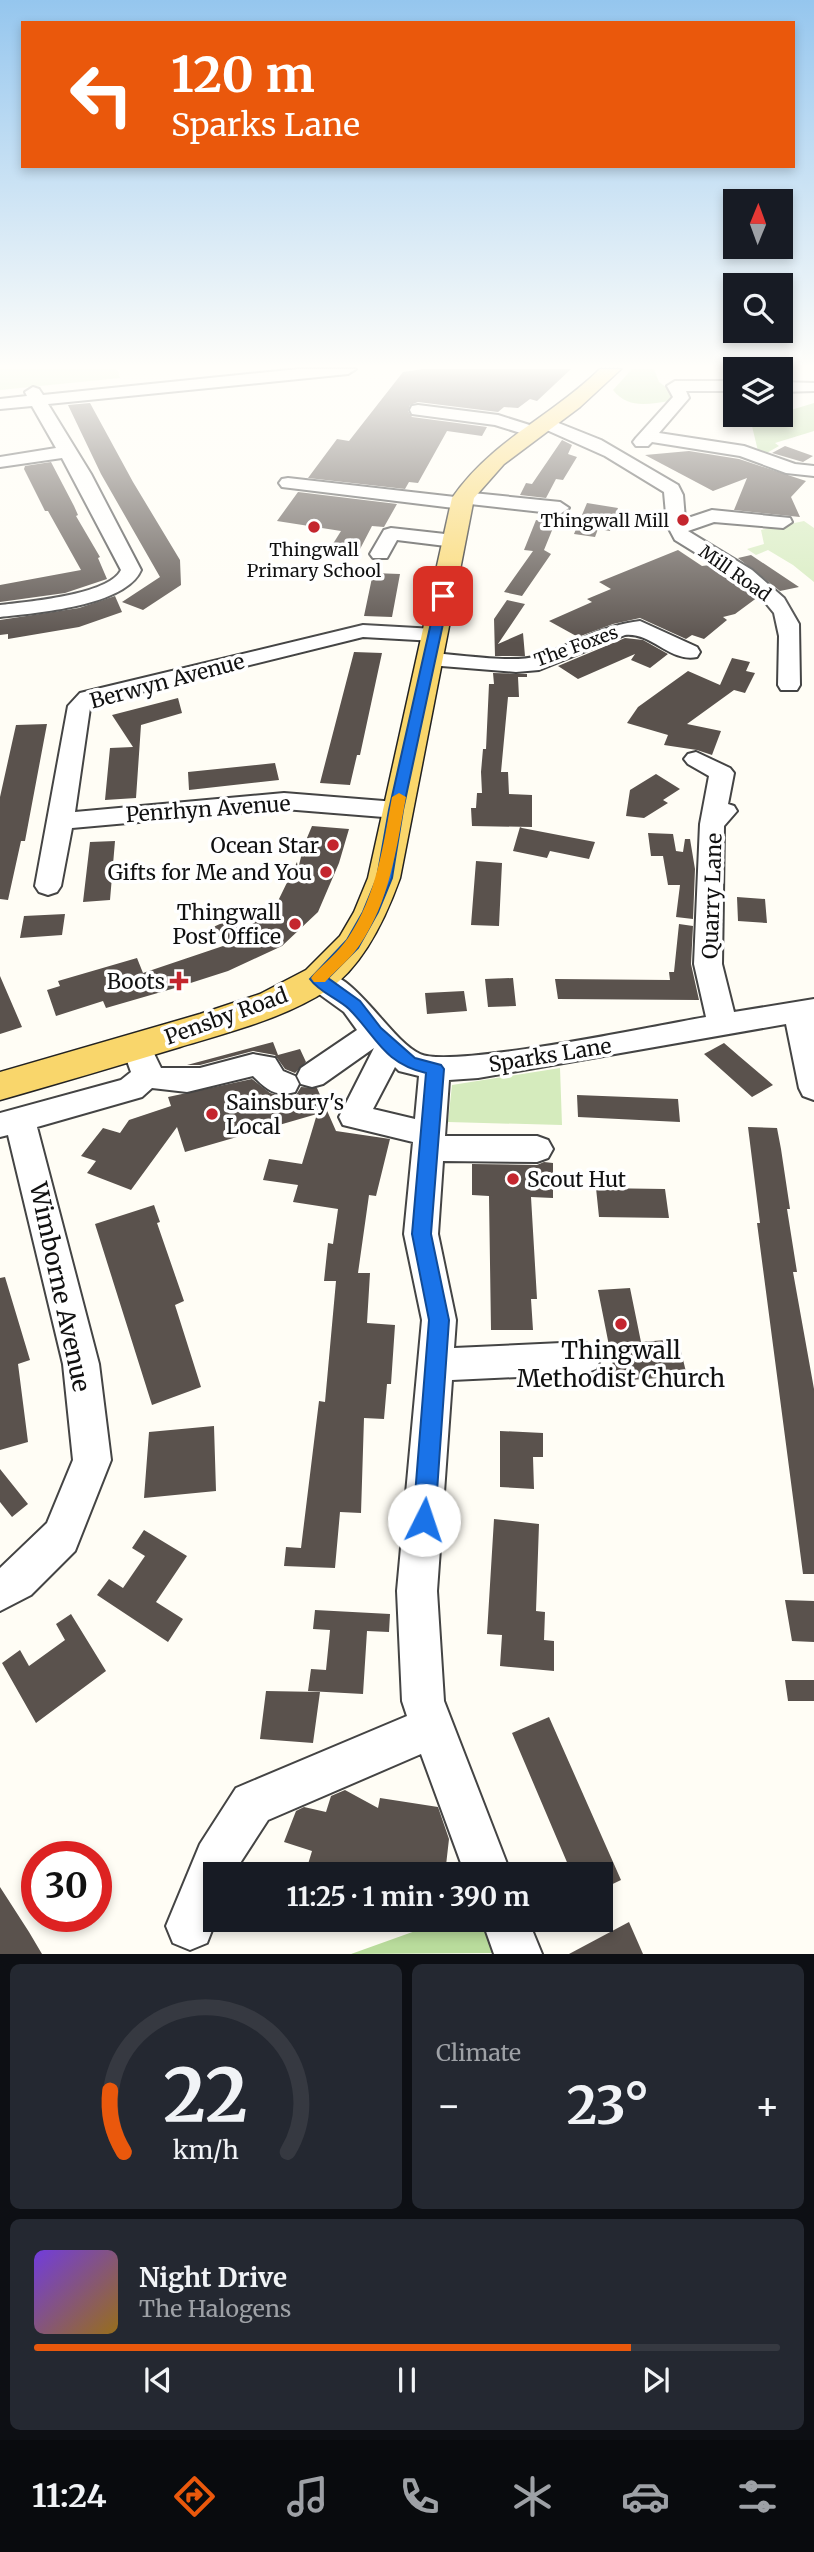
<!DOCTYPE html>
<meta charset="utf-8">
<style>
body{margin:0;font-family:Merriweather,serif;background:#242831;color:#f1f3f6;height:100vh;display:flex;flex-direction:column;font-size:26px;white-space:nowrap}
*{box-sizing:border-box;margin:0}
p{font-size:23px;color:#9ea1a6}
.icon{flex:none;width:38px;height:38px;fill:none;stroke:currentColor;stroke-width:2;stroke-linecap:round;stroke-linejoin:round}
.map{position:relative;height:1954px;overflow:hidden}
.sheet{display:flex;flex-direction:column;gap:10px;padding:10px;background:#0d0f14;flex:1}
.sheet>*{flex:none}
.top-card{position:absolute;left:21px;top:21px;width:774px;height:147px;border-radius:0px;box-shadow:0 4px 10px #0003;background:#ea580c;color:#fff;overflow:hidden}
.needle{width:46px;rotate:1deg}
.fabs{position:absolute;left:723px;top:189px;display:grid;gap:14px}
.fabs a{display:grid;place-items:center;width:70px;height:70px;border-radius:0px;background:#171b24;box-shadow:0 4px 10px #0003;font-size:35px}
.speed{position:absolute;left:21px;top:1841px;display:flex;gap:14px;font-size:35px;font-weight:700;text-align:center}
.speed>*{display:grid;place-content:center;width:91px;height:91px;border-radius:50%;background:#171b24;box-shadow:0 4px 10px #0003;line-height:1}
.speed .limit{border:10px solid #d22;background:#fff;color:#111}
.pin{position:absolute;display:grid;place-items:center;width:60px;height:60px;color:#fff;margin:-30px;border-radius:14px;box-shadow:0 4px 10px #0006}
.me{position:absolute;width:77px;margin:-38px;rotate:4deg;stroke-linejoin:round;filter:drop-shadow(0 0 5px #0008)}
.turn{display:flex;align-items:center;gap:24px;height:147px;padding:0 35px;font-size:32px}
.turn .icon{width:91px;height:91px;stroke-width:2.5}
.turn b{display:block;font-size:49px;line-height:60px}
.big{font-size:52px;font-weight:700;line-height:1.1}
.sheet .tile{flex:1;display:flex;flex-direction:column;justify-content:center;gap:10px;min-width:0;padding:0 24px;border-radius:10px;background:#242831}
.sheet .dial{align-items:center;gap:0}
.dial svg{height:182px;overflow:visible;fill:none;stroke:#363941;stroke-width:7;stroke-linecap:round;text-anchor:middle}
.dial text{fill:#f1f3f6;stroke:none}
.song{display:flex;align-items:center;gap:21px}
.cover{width:84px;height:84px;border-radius:10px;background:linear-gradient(135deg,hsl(260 70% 55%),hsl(40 70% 35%))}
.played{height:7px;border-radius:4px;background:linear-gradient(90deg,#ea580c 80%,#363941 80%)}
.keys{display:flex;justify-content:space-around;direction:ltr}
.heat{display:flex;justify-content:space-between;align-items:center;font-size:38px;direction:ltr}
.sheet .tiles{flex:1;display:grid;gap:10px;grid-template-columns:1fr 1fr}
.tile:last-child{grid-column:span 2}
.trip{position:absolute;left:203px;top:1862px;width:410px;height:70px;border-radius:0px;background:#171b24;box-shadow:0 4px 10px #0003;font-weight:700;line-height:70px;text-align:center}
.dock{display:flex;height:112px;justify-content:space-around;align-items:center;background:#090b0e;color:#9ea1a6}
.dock .icon{width:49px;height:49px}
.dock .on{color:#ea580c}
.dock b{font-size:32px;color:#f1f3f6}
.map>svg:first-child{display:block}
.green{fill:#d5ebbd}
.forest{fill:#b9dc9c}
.building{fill:#5a524d}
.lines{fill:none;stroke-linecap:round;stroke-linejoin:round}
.minor-casing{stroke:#444;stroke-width:4}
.major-casing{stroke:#222;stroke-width:3}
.minor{fill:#fff;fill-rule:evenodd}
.major{fill:#f9d66b;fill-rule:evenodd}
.route{fill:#1a73e8;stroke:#114b97;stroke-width:2}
.slow{fill:#f59e0b}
.poi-dot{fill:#c4262e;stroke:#fff;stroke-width:2.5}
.labels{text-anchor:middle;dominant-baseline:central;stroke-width:7;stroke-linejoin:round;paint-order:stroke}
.far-poi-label{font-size:18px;fill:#111;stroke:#fff;text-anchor:end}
.far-street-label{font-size:18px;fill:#111;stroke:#fff}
.street-label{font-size:21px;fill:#111;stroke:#fff}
.poi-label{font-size:21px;fill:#111;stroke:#fff;text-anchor:end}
.near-street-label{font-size:24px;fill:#111;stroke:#fff}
.near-poi-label{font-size:24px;fill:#111;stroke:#fff}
</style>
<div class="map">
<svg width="814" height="1954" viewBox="0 0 814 1954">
<rect width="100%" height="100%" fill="#fffdf5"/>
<path class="green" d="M0,369H117L120,378L0,390Z
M804,521L814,528V582L793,565L768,550L756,555L747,549L764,544L761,530Z
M560,1068L562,1125L448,1122L452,1085Z"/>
<path class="forest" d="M632,369H654L659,382L674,393L670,401C648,404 628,409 613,390Z
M814,403V431L775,443L779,446L765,454L758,451L751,422Z
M446,1920H483L495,1953L351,1954Z"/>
<path class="building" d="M423,369H571L537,401L530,399L518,408L504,407L498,412L418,402L410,405L408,411L412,417L487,427L482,436L447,431L418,483L409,482L405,489L308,478L337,439L349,441L403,372Z
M90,403L133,482L180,560L181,585L143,610L122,602L160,577L101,474L68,405Z
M562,440L572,445L568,454L577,457L563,480L556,479L546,498L520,495L526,483L532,484Z
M785,446L813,456L803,462L772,453Z
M689,451L739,459L806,481L791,497L800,517L734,510L747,478L713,491L645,455Z
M51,462L74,506L78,515L76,516L100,557L98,558L107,579L65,593L0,602V585L81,570L48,511H45L24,469L25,466Z
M298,492L397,504L384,527L372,526L359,551L331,547L341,531L277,521Z
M587,503L618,508L610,531L598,529L595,537L574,534Z
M536,520L555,523L544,550L551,554L522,596L504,592L533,551L524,550Z
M678,550L702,566L710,565L758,597L735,614L723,617L727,620L704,639L692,635L686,639L640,618L613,624L578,637L549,621L592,602L587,599L611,589L599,582Z
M751,555L799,587L780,591L738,558Z
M373,573L400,574L392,617L364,616Z
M115,596L122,612L79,627L8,639V634L0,635V620L79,608Z
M507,600L525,604L498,644L523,633L525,656H495L494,619Z
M625,638L643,640L668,654L650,668L631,660L635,654L578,679L558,666Z
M354,652L382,653L360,755H357L350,785L320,783Z
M732,658L750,662L746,671L755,673L745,693L734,690L687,724L721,731L712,755L697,750L664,745L668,735L627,723L638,707L688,671L720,685Z
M493,673L527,674V677H518L519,697H508L501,772H508L509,794L532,795V827L472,826L471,808H476L477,793H482L481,772L483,749H486L489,684H494Z
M178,698L182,713L141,725L136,798L105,800L110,748L133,747L112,715Z
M47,724L25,841H21L8,900L0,899V797L16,725Z
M275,763L279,780L189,790L188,772Z
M656,774L680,789L663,800L668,803L644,818L626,816L630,790Z
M312,826L349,829L339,863L318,912L282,946L228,971L175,988L106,1008L103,1001L56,1016L47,990L60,986L58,981L137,958L143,973L226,945L211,928L231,919L243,932L278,901L297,862L298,869L304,845Z
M520,827L522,828L595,842L589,859L550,851L547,858L513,851Z
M648,833L673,834L676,851L683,852L685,839H690L695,869L693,919L676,917L680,885H668L663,856H651Z
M115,841L110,900L83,902L90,842Z
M476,861L502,863L499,926L471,925Z
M737,897L765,899L767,923L738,921Z
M65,914L62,935L20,938L24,916Z
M679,924L693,926L691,964L699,1000L558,999L555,979L670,980L669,972H674Z
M0,976L22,1027L0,1034Z
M513,978L516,1006L488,1007L485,979Z
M464,991L467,1011L427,1014L425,993Z
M273,1042L278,1055L300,1049L306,1062L295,1073L285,1069L275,1055L253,1051L200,1065H187Z
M724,1043L739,1056L773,1085L752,1097L704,1054Z
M252,1079L270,1093L281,1096L296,1095L301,1087L317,1088L336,1131L390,1139L376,1196L369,1195L358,1273H370L367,1323L395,1325L391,1384H387L384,1419L364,1418L361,1513L340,1512L335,1568L284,1566L286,1547L301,1548L319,1401L325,1402L336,1281H324L328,1243L333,1244L338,1209L293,1202L298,1185L263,1180L269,1159L302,1164L317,1114L185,1152L177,1127L131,1190L87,1173L96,1161L81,1156L103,1128L120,1133L129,1120L171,1106L168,1097Z
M577,1095L678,1099L680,1122L578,1117Z
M748,1127L777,1128L781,1149L790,1209H787L797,1272H793L814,1389V1574H803L757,1223H760Z
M544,1162L553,1163V1198L531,1197L537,1299H531L533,1330H491L489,1196L472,1195V1164L537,1165Z
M596,1188L665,1189L669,1218L599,1217Z
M154,1205L160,1222L157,1223L184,1301L175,1305L201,1387L152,1405L95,1224Z
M5,1277L30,1360L18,1364L28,1442L0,1450V1278Z
M630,1288L641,1342L678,1339L687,1376L616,1381L598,1290Z
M214,1426L216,1491L144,1498L149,1432Z
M500,1431L543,1433V1457H533L534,1489L500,1487Z
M0,1469L28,1504L12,1517L0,1502Z
M494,1519L539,1524L536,1611L545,1612L544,1640L554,1641V1671L500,1666L502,1635L487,1634Z
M144,1530L187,1556L156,1602L183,1619L168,1642L97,1595L109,1579L123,1588L145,1556L132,1548Z
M785,1600L814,1601V1642L792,1641Z
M315,1610L390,1614L389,1632L367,1631L363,1694L308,1691L311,1669L326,1670L330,1630L313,1629Z
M71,1614L106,1671L36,1723L2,1663L20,1650L29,1666L65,1640L56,1624Z
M785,1680H814V1701H788Z
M266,1691L320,1692L313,1743L260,1739Z
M549,1717L621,1880L600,1890V1874H572L512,1733Z
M345,1790L378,1808L380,1798L438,1807L449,1839L445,1874H305L312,1851L284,1842L296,1811L304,1807L326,1812L331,1796Z
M0,1887L29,1932L42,1954H0Z
M629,1922L643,1954H569Z"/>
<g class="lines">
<g class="minor-casing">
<path id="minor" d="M299,369H356L348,374L48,404L91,474L141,570C126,606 36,613 0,617V605C26,602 109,595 121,570L62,458L0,467V457L56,448L32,406L0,409V399L27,396L25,392L33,387L39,389L43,395Z
M675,381H735V391H686L689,398L659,433L744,446L795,464L814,466V476L786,473L740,456L652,442L648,446H636L633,442L636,438L673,397L667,386Z
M780,382L814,383V391L780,392Z
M418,405L498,415L536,427L539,431L530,436L495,425L412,414L410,410L412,406Z
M546,418L601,440L678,485L683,495L685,519L712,510L790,518L792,522L783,528L714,522L688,531L752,570L784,598L799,624L800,685L797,690H781L778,685L779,636L774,613L760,596L738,579L675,540L667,525L664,492L605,456L540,427L538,423Z
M288,478L455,497L463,492L560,502L569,508L560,514L470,504L462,509L282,487L279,483L282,479Z
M391,528L454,535L464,541L454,547L397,540L387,558H373L370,554L384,530Z
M640,621L697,647L700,652L697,657C671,663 651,632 625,635L539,670L516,672L429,665L421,664L418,659L421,654L429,653C457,654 512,664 538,656C573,645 603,625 640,621Z
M363,625L435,629L442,631L446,635L442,639L435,641L363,637L96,703L90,708L75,812L284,793L396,802L405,805L408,810L405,815L396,818L284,809L72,828L61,886L57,892L48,895L39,892L35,886L68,706L80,693Z
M696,752L730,768L734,773L728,804L734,806L737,811L724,826L722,964L734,1012L814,999V1100L803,1096L799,1088L786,1024L478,1078L449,1080L445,1136H537L548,1140L553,1149L548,1158L537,1162L443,1161L438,1234L456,1320L454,1348L583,1342L596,1347L601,1358L596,1369L583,1374L452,1380L437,1591L444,1701L511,1874H465L421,1754L268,1820L233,1874H215L216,1920L207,1943L190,1950L173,1943L166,1926L200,1844L236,1788L407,1716L402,1701L397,1591L422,1320L404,1234L413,1142L343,1125L339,1117L374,1048L323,1084L312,1087L301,1084L297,1076L301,1068L357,1030L344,1012L308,986L304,979L308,972C350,960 386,1038 420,1054C452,1069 659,1025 706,1017L694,964L700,824L709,776L688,764L684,759L688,754ZM395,1067L399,1071L419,1076L415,1119L373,1109Z
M137,1036L147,1039L161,1068H200L253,1054L275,1058L283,1071L295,1076L299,1084L295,1092C275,1098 265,1088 253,1076L187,1092L152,1088L142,1097L37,1127L99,1364L111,1460L75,1551L31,1595L0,1611V1568L47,1523L73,1460L63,1364L8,1135L0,1137V1113L121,1080L131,1072L122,1047L127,1039Z
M482,1920H528L542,1954H494Z"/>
</g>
<g class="major-casing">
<path id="major" d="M600,369H621L580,407L504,464L474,498L400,878C386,917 364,965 329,989C285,1018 230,1032 180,1047C120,1065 60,1083 0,1100V1072L200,1014L260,994L306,970L340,936L354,912L368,878L452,498C492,440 551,417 600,369Z"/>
</g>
<use href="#minor" class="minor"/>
<use href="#major" class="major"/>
</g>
<linearGradient id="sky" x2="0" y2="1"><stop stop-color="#95c6ee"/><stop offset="0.57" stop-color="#fffefa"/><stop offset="1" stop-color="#fffefa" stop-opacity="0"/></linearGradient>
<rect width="814" height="643" fill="url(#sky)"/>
<path class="route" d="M443,592L449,596L403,810L392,878L378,912L358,948L328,978L360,1001L381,1028L415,1058L441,1065L444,1069L431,1234L449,1320L435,1520L432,1528L424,1531L416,1528L413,1520L429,1320L412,1234L426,1073C383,1063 377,1037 349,1009C337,998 319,992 310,979L347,940L363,912L377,878L389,810L437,596Z"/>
<path class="slow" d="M399,793L406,797C396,850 390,901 359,946C350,959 336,970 325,982H314L311,978L314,974C325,963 339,951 348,938C377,895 383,846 392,797Z"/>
<g class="poi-dot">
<circle cx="683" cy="520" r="7"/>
<circle cx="314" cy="527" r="7"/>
<circle cx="333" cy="845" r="7"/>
<circle cx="326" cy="872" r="7"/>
<circle cx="295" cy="924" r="7"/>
<path d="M175.5 970.5h7v7h7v7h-7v7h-7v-7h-7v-7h7z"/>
<circle cx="212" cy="1114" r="7"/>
<circle cx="513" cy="1179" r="7"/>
<circle cx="621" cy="1324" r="7"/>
</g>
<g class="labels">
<g class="far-poi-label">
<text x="669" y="520">Thingwall Mill</text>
<text x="314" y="549" text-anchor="middle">Thingwall<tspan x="314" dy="21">Primary School</tspan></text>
</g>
<g class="far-street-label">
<text transform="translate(735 573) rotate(35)">Mill Road</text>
<text transform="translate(576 646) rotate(-20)">The Foxes</text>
</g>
<g class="street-label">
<text transform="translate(167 681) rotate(-15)">Berwyn Avenue</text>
<text transform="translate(208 809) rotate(-4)">Penrhyn Avenue</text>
<text transform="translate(712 896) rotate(-88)">Quarry Lane</text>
<text transform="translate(226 1016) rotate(-20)">Pensby Road</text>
<text transform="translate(550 1055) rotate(-9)">Sparks Lane</text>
</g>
<g class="poi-label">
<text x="319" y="845">Ocean Star</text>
<text x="312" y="872">Gifts for Me and You</text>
<text x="281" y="912">Thingwall<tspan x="281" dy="24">Post Office</tspan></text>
<text x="165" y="981">Boots</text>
<text x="226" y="1102" text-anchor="start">Sainsbury's<tspan x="226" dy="24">Local</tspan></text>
<text x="527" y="1179" text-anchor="start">Scout Hut</text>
</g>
<g class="near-street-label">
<text transform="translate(60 1287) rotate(78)">Wimborne Avenue</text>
</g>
<g class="near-poi-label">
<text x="621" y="1350">Thingwall<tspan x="621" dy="28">Methodist Church</tspan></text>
</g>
</g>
</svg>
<div class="fabs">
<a><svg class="needle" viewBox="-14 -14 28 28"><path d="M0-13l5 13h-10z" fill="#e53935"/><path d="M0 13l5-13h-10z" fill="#9ea1a6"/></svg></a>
<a><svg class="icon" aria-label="search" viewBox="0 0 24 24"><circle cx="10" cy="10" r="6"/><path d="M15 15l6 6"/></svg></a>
<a><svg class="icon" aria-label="layers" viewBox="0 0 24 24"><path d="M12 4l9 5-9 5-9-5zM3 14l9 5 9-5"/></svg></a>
</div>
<div class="speed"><div class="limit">30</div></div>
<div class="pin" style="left:443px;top:596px;background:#d93025"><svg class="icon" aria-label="arrive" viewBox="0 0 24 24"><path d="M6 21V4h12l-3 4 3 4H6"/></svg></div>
<svg class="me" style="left:424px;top:1520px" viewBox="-20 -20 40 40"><circle r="19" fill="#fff"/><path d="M0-13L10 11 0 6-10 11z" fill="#1a73e8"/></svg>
<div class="trip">11:25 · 1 min · 390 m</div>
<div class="top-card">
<div class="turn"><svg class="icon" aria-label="left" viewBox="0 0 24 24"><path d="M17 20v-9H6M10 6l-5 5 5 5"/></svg><div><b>120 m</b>Sparks Lane</div></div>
</div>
</div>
<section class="sheet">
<div class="tiles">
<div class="tile dial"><svg viewBox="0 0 100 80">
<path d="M14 69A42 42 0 1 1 86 69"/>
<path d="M14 69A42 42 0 0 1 8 42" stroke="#ea580c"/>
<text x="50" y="56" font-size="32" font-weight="700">22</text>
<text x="50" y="72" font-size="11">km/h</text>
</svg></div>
<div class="tile"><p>Climate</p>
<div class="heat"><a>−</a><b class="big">23°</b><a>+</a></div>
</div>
<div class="tile">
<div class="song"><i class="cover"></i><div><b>Night Drive</b><p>The Halogens</p></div></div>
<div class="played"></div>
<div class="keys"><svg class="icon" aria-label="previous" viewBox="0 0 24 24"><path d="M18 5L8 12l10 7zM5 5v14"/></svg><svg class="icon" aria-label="pause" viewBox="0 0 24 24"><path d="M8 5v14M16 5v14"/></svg><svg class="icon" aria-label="next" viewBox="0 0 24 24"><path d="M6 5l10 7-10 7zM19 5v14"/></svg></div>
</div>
</div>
</section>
<nav class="dock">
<b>11:24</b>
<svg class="icon on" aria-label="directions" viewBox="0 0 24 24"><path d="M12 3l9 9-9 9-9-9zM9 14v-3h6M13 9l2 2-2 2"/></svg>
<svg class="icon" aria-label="music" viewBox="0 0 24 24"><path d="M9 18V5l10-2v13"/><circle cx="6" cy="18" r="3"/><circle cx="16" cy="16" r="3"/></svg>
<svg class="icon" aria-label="phone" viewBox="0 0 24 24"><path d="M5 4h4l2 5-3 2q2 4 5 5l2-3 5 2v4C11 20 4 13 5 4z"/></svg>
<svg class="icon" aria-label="climate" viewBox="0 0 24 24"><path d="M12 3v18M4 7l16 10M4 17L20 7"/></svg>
<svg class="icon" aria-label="car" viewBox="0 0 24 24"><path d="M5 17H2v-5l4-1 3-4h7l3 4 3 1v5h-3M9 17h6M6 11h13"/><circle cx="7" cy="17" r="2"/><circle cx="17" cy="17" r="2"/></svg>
<svg class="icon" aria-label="filters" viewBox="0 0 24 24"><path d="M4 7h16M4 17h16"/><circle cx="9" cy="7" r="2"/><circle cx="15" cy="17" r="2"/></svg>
</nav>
